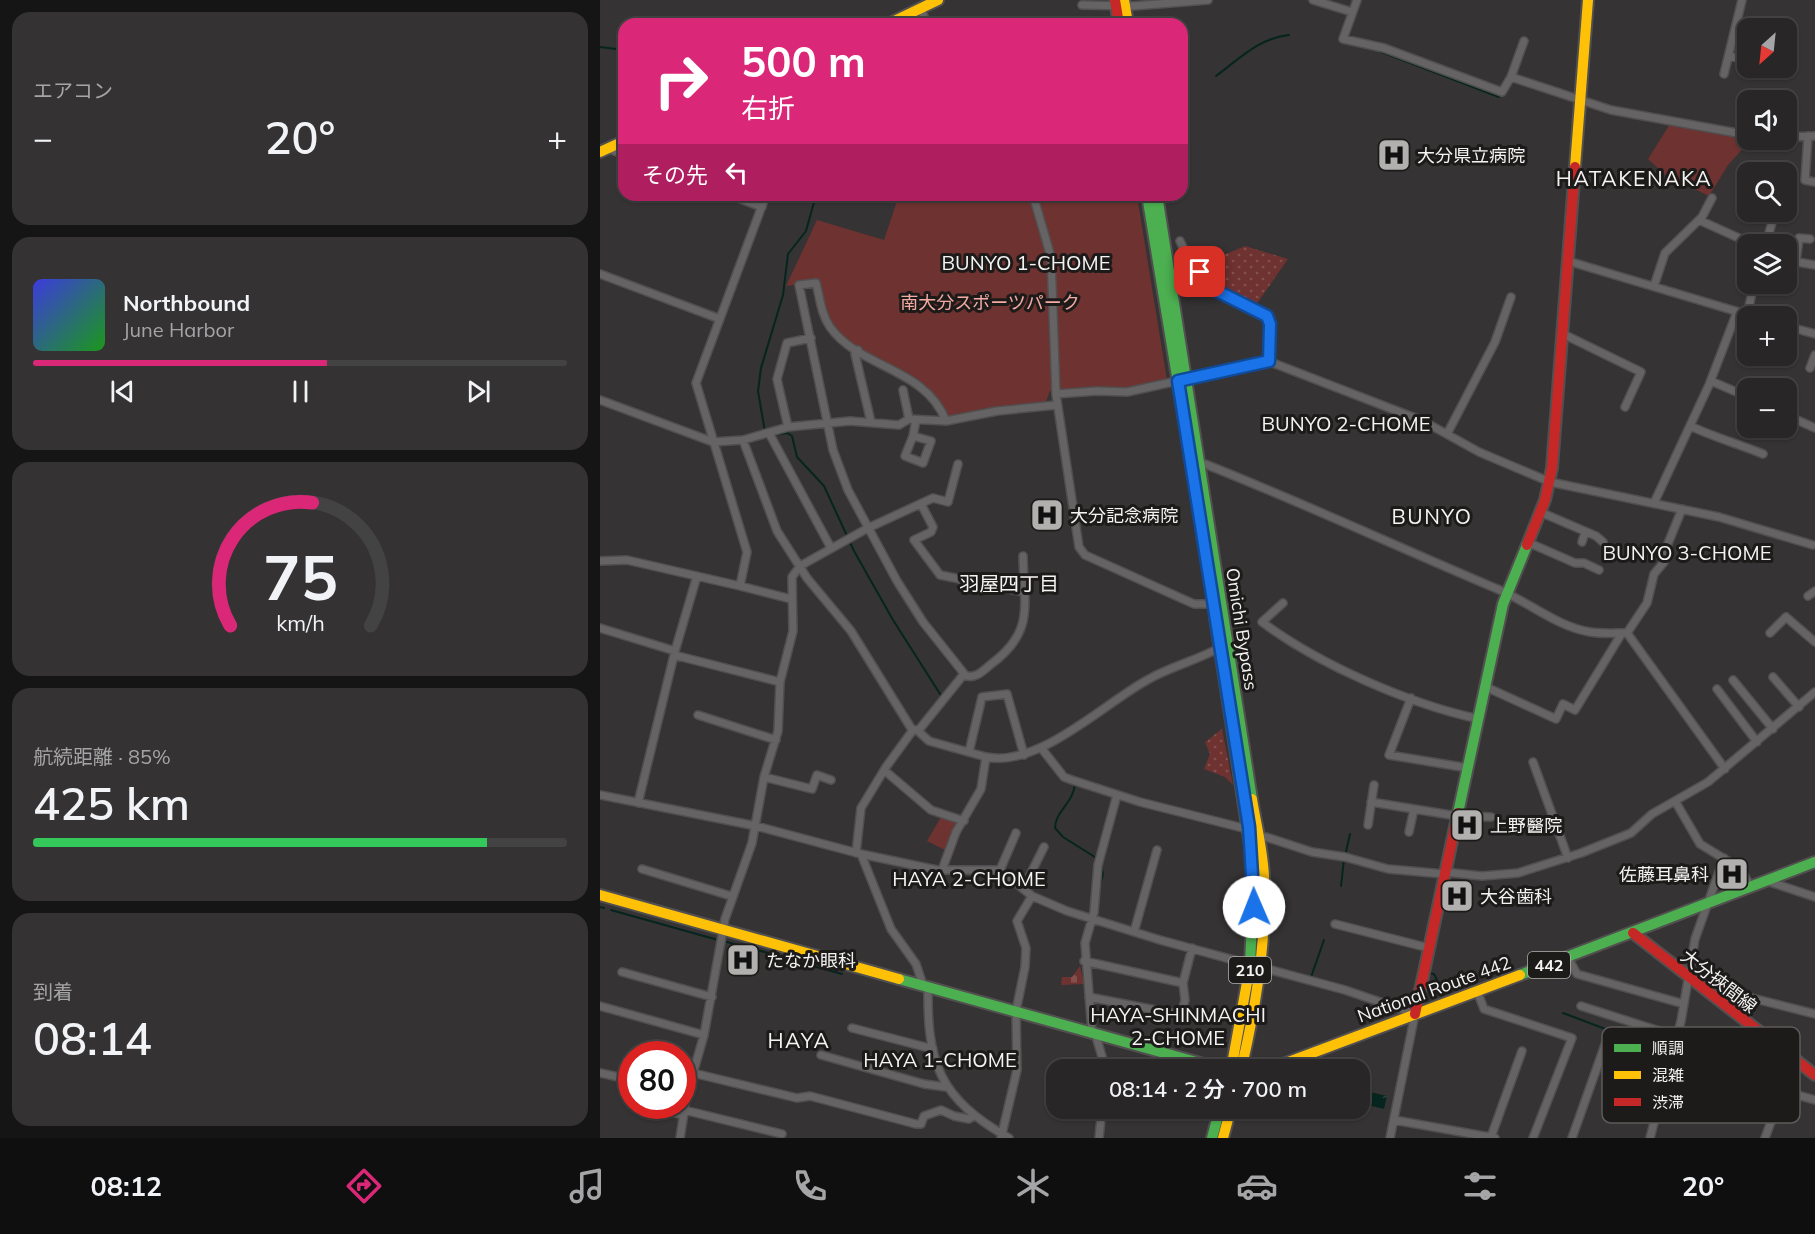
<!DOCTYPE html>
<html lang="ja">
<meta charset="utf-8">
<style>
body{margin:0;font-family:Mulish,"Noto Sans JP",sans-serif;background:#343232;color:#f1f3f6;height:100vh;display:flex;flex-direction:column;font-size:22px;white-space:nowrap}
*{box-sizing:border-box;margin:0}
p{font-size:20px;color:#a5a5a7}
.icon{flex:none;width:33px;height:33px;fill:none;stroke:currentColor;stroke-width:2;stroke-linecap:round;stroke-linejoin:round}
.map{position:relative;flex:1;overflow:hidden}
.details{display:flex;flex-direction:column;gap:12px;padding:12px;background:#161515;width:600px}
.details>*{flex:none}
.banner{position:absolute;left:18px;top:18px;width:570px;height:183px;border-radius:18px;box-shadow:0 2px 4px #0004,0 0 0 2px #444343;background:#db2777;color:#fff;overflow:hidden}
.needle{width:39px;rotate:207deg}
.controls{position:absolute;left:1137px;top:18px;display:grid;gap:12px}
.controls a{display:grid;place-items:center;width:60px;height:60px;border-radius:12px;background:#282626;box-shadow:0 2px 4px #0004,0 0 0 2px #444343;font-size:30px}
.speed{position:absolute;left:18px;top:1041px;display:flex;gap:12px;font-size:30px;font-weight:700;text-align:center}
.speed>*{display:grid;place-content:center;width:78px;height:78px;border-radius:50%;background:#282626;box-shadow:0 2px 4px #0004,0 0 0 2px #444343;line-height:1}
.speed .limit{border:9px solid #d22;background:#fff;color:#111}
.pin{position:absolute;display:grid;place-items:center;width:51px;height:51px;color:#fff;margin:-26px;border-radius:12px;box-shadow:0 3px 9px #0006}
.me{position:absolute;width:66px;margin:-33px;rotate:359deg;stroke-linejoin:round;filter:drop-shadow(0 0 4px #0008)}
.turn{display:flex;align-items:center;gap:21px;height:126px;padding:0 24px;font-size:27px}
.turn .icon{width:78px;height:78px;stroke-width:2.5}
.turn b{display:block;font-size:42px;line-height:51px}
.then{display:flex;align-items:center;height:57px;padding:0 24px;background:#0003;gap:12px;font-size:22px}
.big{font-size:45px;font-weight:600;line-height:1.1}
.details .widget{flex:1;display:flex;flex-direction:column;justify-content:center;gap:9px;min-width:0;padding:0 21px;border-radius:18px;background:#343232}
.details .dial{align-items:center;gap:0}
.dial svg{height:156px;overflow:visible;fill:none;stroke:#444343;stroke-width:7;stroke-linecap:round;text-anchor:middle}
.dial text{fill:#f1f3f6;stroke:none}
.song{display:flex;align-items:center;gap:18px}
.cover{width:72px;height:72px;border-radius:9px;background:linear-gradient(135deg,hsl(240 70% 55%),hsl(120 70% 35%))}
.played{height:6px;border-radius:3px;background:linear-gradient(90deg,#db2777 55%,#444343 55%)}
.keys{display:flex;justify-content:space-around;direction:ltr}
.heat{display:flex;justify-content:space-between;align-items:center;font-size:33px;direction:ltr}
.charge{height:9px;border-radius:4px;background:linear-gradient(90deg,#34c759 85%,#444343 0)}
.trip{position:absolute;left:446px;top:1059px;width:324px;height:60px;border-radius:18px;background:#282626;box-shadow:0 2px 4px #0004,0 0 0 2px #444343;font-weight:600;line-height:60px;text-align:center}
.menu{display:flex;height:96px;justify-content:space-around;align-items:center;background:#100f0f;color:#a5a5a7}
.menu .icon{width:42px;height:42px}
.menu .active{color:#db2777}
.menu b{font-size:27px;color:#f1f3f6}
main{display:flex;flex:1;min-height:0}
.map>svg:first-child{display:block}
.grass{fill:url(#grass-dots)}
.cemetery{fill:url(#cemetery-stones)}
.green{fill:#6e3230}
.water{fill:url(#water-ripples)}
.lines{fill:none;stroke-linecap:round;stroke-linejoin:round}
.stream{stroke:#05251e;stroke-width:2}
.street-casing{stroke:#514f4f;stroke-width:10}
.fast-casing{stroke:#514f4f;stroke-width:14}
.slow-casing{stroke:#514f4f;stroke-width:14}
.jam-casing{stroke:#514f4f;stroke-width:14}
.street{stroke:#656363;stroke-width:7}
.fast{stroke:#4caf50;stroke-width:10}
.slow{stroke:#ffc107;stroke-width:10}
.jam{stroke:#c62828;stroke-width:10}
.route-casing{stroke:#114b97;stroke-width:15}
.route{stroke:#1a73e8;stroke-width:10}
.labels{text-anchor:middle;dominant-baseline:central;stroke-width:6;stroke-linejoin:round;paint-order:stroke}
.shield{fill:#1c1b1a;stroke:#b4b2b1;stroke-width:1.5}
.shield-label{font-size:16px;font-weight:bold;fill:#f5f2f2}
.poi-label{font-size:18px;fill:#f5f2f2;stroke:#1c1b1a;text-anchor:start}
.park-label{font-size:18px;fill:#f3aaa3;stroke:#1c1b1a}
.street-label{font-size:18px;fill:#f5f2f2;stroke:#1c1b1a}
.neighbourhood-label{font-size:20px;fill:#f5f2f2;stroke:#1c1b1a}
.quarter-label{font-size:21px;letter-spacing:1.5px;fill:#f5f2f2;stroke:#1c1b1a}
.key{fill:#1c1b1a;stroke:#5d5c5b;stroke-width:1.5}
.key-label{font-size:16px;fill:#f5f2f2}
</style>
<main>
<section class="details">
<div class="widget"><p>エアコン</p>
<div class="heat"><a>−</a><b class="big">20°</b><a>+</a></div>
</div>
<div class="widget">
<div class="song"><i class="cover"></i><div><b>Northbound</b><p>June Harbor</p></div></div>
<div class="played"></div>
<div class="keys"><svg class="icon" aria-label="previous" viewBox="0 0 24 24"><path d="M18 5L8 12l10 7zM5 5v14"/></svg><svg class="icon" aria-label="pause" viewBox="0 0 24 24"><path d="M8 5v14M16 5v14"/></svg><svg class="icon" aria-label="next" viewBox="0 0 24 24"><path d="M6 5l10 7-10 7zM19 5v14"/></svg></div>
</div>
<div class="widget dial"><svg viewBox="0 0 100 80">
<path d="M14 69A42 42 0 1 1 86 69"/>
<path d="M14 69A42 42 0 0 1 56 6" stroke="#db2777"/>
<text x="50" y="56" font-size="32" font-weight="700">75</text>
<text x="50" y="72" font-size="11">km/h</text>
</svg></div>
<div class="widget"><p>航続距離 · 85%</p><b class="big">425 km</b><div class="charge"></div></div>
<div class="widget"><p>到着</p><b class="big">08:14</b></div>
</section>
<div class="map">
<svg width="1215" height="1138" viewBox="0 0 1215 1138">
<defs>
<pattern id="grass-dots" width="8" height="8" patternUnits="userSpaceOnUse" patternTransform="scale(1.5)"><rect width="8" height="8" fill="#6e3230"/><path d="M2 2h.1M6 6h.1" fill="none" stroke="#83504e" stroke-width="1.8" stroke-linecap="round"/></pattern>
<pattern id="cemetery-stones" width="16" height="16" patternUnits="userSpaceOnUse" patternTransform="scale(1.5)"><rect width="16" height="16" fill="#6e3230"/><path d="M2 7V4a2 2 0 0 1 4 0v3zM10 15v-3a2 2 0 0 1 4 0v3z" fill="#83504e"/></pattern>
<pattern id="water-ripples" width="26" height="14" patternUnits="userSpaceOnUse" patternTransform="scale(1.5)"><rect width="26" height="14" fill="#05251e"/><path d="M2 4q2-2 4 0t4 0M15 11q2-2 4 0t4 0" fill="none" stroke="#2a453f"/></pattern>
</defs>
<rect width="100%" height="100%" fill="#353333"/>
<path class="grass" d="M645,246L688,259L658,302L652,305L617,285L600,265Z
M622,729L633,785L625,777L604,769L610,754L605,742Z"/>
<path class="cemetery" d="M480,966L484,984L461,985L462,977H472Z"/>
<path class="green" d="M1070,124L1147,140V144L1128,165L1109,196L1064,174L1048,159Z
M299,195H527L538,202L567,380L527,389L497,387L450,391L446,402L393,408L348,417C328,367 262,365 232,326C223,314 221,296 217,282L186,286L217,220L284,240Z
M341,817L361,821L345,850L327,841Z"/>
<path class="water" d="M761,1090L787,1096L784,1109L759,1103Z"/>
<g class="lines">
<path class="stream" d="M190,24L195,20L222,24
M0,47L24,50
M779,51L899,97
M616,76C639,59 659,38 689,35
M165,432L158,391L161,368L183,295L188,254L206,231L216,195
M173,435L187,433L192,436L197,457L224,486L254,551L293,620L342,697
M463,771L474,778
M475,783C474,803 455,811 455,828L463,837L498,859
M745,856L750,834
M500,885L503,874L501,864
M741,886L744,859
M0,907L4,908
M11,910L118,940
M127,942L172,954
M179,956L206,964
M213,966L242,974
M829,973L834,974L837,980
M711,977L724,940
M963,1013L1069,1053
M496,1050L502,1067"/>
<g class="street-casing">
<path id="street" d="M713,0L752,12
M757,0L743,39L784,48L902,92L911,77L924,41
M482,5L533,6L608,0
M321,9L327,24
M1129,56L1142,59
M1124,74L1142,0
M911,77L1011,110L1148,135
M1208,136L1205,180L1215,182
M1186,137L1215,136
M7,148L24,155
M130,195L162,207
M166,195L96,383L147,552L140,586L191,599
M433,195L451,257L456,394
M534,195L540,198L547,197
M1099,220L1152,244
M580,241L586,254L614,288L669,318V361
M1166,244L1174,215L1169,212
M1186,260L1215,265
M968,261L1152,316
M1196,262L1199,238L1210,239
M0,274L120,319
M1054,286L1065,253L1102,217L1112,198
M1147,315L1154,284
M1186,326L1215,334
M963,334L1041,372L1025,407
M258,350L255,354L271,422
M1210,368L1215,355
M1111,381L1148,397
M303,390L309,419
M0,400L113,442L143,440L188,427L250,421L299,425L309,419L346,421
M1186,415L1215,428
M1090,426C1114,437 1138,444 1163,454
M188,427L177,379L187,343L211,338
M169,433L231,548
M847,434L895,342L911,297
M313,436L305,456L323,463L331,441L313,436L316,420
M143,440L177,531L207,578L251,631L311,728L318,731L364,674
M591,466L605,464C703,503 798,547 895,588C928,601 955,626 990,632C1002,634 1015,633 1027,633L1047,603L1054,574L1064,562L1067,546L1082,509
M1054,503L1109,385L1137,312
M321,504L333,527L331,532L314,540L340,575L424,592
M940,512L996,536L1003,542
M927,542L975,563H984L999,570
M982,542L985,532
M423,556C424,607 435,632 390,665C382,672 376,678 366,676L323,622L297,581L248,490L233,450L199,285L216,283C220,298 221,314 230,327C260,369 325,367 346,421L397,411L457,405
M0,561L27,560L140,586
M1208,596L1215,591
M683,603L662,622C720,665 809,704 879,719
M621,604H594L485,555L479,547L456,394L497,391L527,392L668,361L823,421L879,452L950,482L1119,517L1213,545
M0,628L75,651
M1027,633L1125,769
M1170,633L1186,617L1215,642
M74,655L180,682
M1173,677L1199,707
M1133,680L1173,729
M886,687L956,719L963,704L975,710L1022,633
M1117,689L1157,742
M811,698L789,755L868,768
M98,715L176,740
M318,731L329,741L386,757
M442,749L464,777L472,780L540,802L643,828L649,827
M369,752L382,697L407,694L424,755
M933,762L968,858
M284,770L331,810L364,821
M164,777L212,789L217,775L231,780
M0,795L156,826L261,854L291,929L316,964L323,985
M1075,801L1100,844L1141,869L1150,886
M771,802L857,816L891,817
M38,803L75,651L97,576
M768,825L774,785
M809,832L814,809
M657,839L666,837L712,852L745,857L788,869L844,874
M256,853L261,808L286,767L313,730
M261,854L337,870H400L432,896L467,911L560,940L745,990L815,1014L790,1138
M42,869L131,896
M342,870L356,832L381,789L386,757C439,768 504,703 549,679C572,666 598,660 621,647
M400,870L416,833
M844,872L882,876L918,873L981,853L1031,833L1052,814L1108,782L1215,692
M1167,881L1215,897
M423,889L444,847
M735,924L829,948
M534,932L557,850
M968,958L977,974L1084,1004
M484,961L583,983
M22,972L112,997
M328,986C327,1064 339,1098 409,1138
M877,991L884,1009L972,1038L933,1138
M1111,995L1128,992L1215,1014
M489,997L581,1015L585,1000L583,983L592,948
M0,1006L104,1035
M981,1006L1078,1037
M252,1028L333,1049
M492,1032L485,943L494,912L498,865L517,795
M495,1033L506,1070
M221,1055L324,1084L346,1087
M1073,1055L1161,1085L1215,1100
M0,1073L32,1080
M93,1073L197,1098L210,1096L316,1124H321L324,1116L341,1110L354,1116L369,1119L373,1116
M45,1106L83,1115
M84,1110L182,1134
M794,1120L895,1138
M891,1137L922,1051
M80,1138L87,1094L104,1035L125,919L152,843L164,777L178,731L180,682L193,631L192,577L200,566L268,528L333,498L348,502L358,464
M401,1138L417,1070L416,1011L425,967L426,948L417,921L432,896
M499,1138L502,1108
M972,1138L1006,1042
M1050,1138L1081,1021L1095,939L1124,858
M1165,1138L1182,1092"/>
</g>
<g class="fast-casing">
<path id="fast" d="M547,195L586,431
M557,195L652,799
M615,617L654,871L650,966
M858,813L903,604L927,545
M920,975L1215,862
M299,979L625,1070
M612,1138L620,1108"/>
</g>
<g class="slow-casing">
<path id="slow" d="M524,0L528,24
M288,24L338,0
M0,152L24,141
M975,167L988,0
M0,895L299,979
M631,1070L650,966
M641,1070C656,1007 667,942 664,877C663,851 656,824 652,799
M667,1070L920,975
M623,1138L631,1108"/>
</g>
<g class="jam-casing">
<path id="jam" d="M515,0L519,24
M927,545L945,500L952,468L975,167
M1033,933L1215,1075
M815,1014L858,813"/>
</g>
<use href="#street" class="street"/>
<use href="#fast" class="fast"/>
<use href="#slow" class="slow"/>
<use href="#jam" class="jam"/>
</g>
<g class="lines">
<g class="route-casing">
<path id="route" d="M600,272L617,291L667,316L670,324L669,361L578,381L649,827L654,907"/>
</g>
<use href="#route" class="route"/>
</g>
<defs>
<g id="hospital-square" transform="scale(1.725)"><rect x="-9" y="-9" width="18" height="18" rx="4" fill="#b2afaf" stroke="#1c1b1a"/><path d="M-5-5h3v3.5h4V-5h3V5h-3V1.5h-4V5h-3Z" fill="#111"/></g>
</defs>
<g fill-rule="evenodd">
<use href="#hospital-square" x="794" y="155"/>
<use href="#hospital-square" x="447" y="515"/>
<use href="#hospital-square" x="867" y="825"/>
<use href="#hospital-square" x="1132" y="874"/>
<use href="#hospital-square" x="857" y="896"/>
<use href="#hospital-square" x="143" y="960"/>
</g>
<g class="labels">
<g class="shield">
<rect x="928" y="952" width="42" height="26" rx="4.5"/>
<rect x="629" y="957" width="42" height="26" rx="4.5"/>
</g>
<g class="shield-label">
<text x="949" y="965">442</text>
<text x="650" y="970">210</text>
</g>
<g class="poi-label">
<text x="817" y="155">大分県立病院</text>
<text x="470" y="515">大分記念病院</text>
<text x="890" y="825">上野醫院</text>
<text x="1109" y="874" text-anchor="end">佐藤耳鼻科</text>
<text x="880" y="896">大谷歯科</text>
<text x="166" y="960">たなか眼科</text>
</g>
<g class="park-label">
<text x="390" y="302">南大分スポーツパーク</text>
</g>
<g class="street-label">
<text transform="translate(642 629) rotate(81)">Omichi Bypass</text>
<text transform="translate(1119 981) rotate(38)">大分挾間線</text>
<text transform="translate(834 989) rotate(-20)">National Route 442</text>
</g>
<g class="neighbourhood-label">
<text x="426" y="262">BUNYO 1-CHOME</text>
<text x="746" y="423">BUNYO 2-CHOME</text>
<text x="1087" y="552">BUNYO 3-CHOME</text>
<text x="409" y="583">羽屋四丁目</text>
<text x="369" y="878">HAYA 2-CHOME</text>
<text x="578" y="1014">HAYA-SHINMACHI<tspan x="578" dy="23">2-CHOME</tspan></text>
<text x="340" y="1059">HAYA 1-CHOME</text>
</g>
<g class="quarter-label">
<text x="1034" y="178">HATAKENAKA</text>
<text x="832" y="516">BUNYO</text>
<text x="199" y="1040">HAYA</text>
</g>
</g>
<rect x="1002" y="1027" width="198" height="96" rx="9" class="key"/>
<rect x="1014" y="1044" width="27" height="8" fill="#4caf50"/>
<rect x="1014" y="1071" width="27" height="8" fill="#ffc107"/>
<rect x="1014" y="1098" width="27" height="8" fill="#c62828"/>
<g class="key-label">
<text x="1052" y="1054">順調</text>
<text x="1052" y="1081">混雑</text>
<text x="1052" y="1108">渋滞</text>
</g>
</svg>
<div class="controls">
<a><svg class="needle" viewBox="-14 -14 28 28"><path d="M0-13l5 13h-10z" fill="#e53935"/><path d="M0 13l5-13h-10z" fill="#a5a5a7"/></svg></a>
<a><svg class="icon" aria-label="sound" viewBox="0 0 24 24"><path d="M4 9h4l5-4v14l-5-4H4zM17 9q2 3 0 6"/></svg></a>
<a><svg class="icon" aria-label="search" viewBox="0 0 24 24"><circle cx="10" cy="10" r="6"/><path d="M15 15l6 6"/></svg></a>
<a><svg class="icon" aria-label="layers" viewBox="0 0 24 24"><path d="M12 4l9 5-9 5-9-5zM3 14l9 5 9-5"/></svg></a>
<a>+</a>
<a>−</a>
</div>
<div class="speed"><div class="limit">80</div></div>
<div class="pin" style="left:600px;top:272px;background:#d93025"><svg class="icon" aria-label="arrive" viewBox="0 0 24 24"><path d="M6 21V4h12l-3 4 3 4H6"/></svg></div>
<svg class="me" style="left:654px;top:907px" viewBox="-20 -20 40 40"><circle r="19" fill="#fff"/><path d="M0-13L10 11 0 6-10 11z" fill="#1a73e8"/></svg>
<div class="trip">08:14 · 2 分 · 700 m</div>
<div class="banner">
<div class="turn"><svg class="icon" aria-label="right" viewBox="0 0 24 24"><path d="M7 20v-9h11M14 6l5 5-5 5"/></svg><div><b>500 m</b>右折</div></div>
<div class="then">その先<svg class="icon" aria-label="left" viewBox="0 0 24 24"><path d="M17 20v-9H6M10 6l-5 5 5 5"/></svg></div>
</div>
</div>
</main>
<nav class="menu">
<b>08:12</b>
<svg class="icon active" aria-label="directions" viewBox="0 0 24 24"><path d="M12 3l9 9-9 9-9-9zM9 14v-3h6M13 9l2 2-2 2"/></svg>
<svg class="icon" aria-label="music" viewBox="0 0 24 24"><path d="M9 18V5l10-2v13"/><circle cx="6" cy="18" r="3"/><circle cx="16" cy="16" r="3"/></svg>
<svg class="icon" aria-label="phone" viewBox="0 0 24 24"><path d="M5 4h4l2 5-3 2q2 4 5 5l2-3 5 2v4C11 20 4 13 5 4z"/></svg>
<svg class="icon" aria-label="climate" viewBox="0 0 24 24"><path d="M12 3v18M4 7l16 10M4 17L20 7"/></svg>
<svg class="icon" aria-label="car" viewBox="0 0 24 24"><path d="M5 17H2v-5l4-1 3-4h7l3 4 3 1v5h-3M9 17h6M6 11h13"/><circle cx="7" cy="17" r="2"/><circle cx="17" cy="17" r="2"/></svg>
<svg class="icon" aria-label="filters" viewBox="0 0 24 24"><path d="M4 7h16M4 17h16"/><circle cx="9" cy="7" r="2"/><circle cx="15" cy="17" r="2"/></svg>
<b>20°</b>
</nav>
